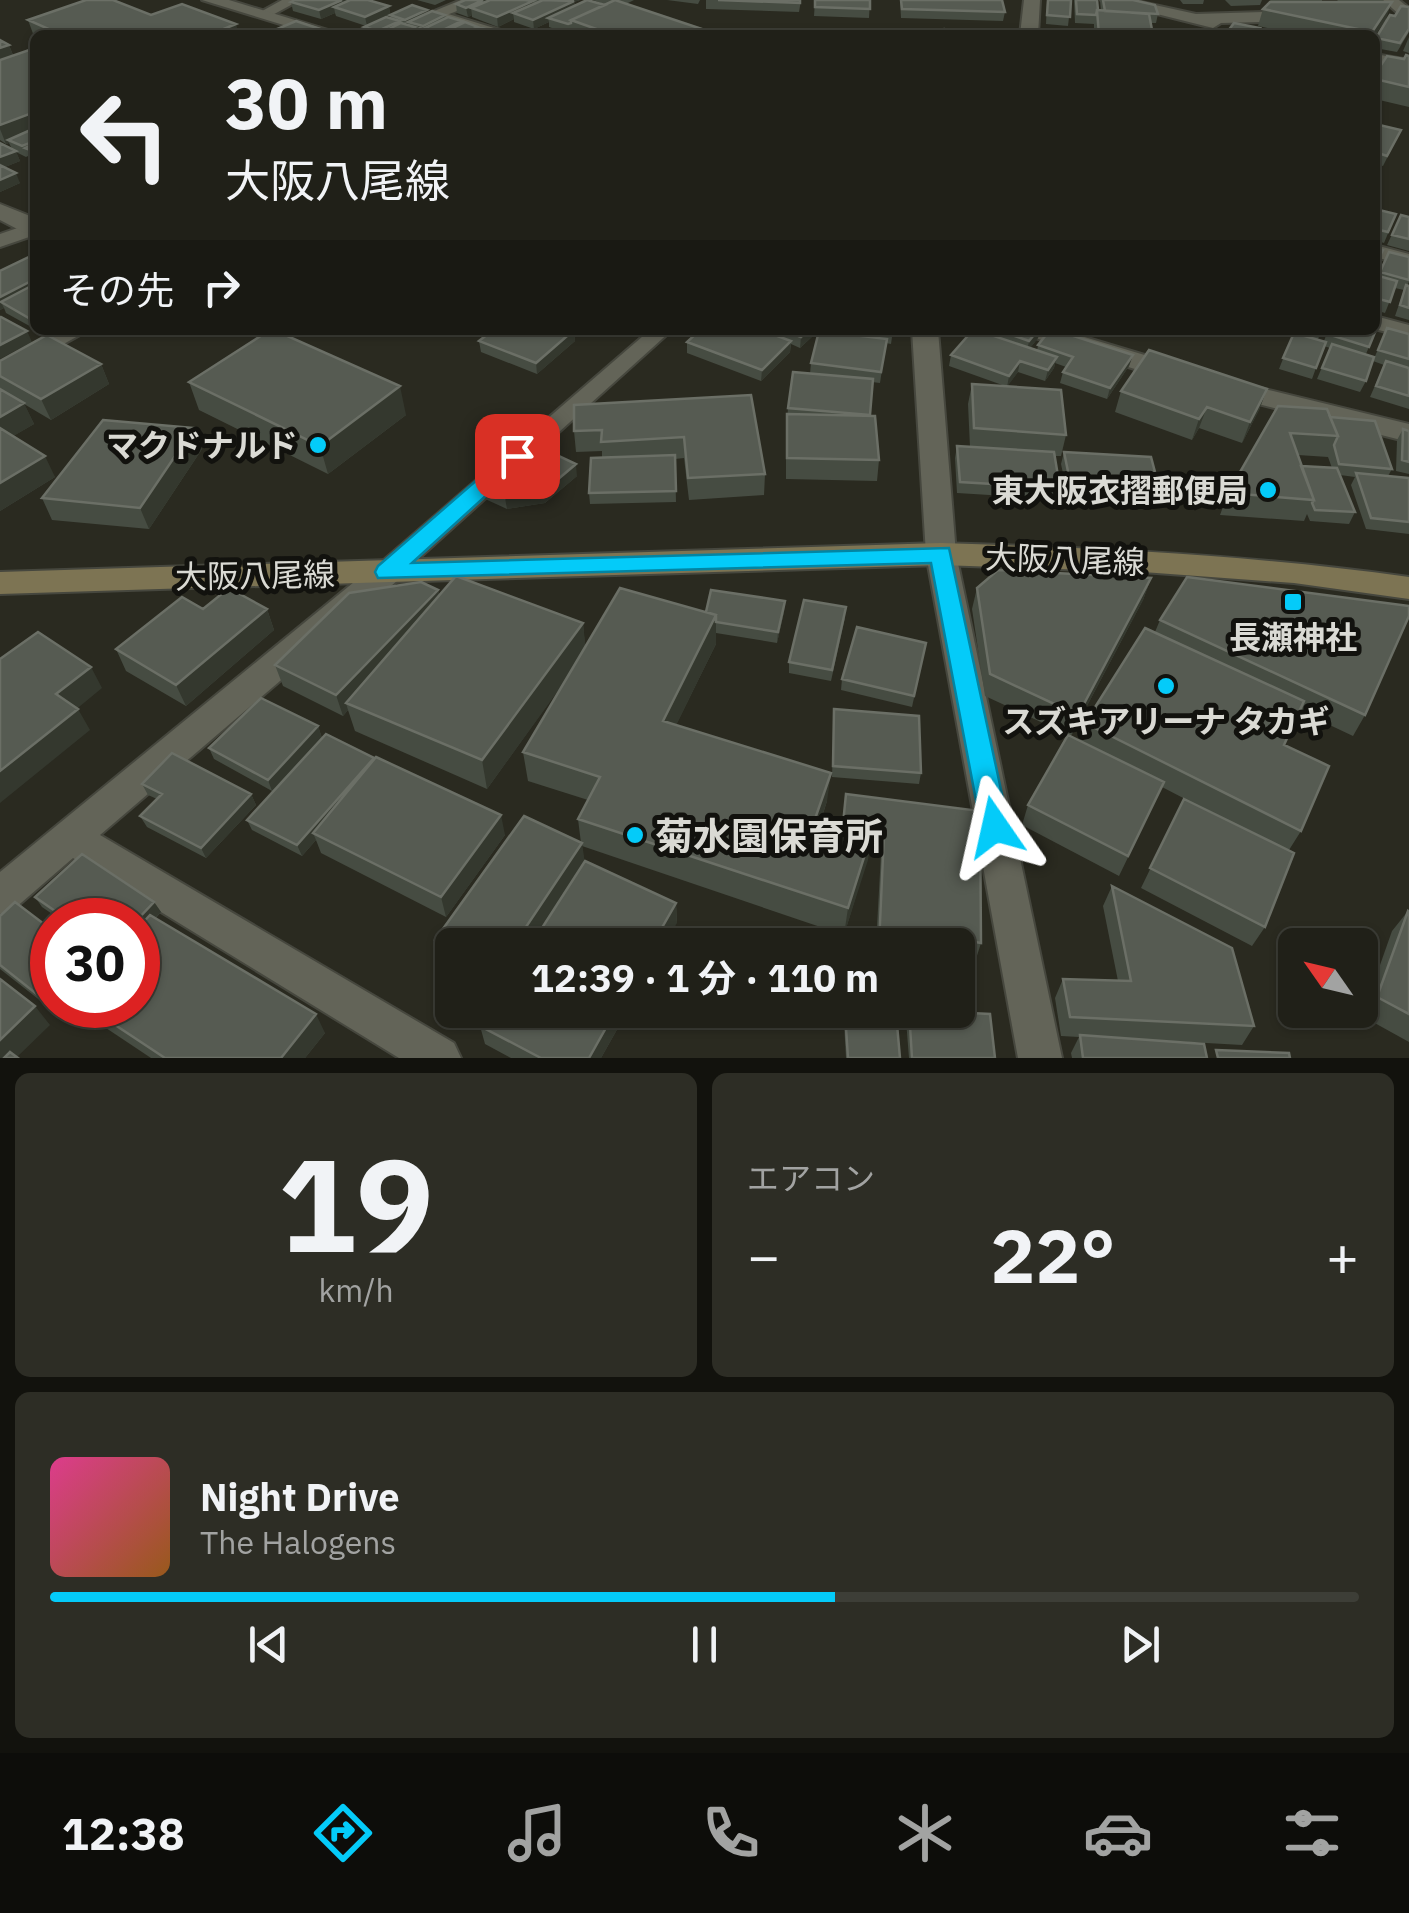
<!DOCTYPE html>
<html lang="ja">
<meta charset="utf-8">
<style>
body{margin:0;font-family:"IBM Plex Sans","Noto Sans JP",sans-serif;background:#2d2d25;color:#f1f3f6;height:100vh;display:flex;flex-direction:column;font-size:38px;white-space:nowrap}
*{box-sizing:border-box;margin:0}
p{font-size:32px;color:#a2a3a2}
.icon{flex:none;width:55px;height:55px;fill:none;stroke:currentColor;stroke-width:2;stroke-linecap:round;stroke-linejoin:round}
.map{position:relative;height:1058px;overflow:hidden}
.side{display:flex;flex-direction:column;gap:15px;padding:15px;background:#12120d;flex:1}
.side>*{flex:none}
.banner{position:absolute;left:30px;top:30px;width:1350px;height:305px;border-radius:15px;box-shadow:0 2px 8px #0004,0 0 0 2px #3d3e37;background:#202018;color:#f1f3f6;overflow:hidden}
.needle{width:65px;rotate:304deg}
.controls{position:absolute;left:1278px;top:928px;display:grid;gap:20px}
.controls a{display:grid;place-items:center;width:100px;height:100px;border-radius:15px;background:#202018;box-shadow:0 2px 8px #0004,0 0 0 2px #3d3e37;font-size:50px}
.speed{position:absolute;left:30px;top:898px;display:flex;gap:20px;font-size:50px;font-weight:700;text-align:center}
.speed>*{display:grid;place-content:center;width:130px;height:130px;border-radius:50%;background:#202018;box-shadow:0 2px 8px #0004,0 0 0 2px #3d3e37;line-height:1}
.speed .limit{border:15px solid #d22;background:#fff;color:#111}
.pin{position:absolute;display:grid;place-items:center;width:85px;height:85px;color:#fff;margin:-42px;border-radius:20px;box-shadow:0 5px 15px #0006}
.me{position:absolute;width:110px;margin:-55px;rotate:349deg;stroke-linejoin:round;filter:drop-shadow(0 0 8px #0008)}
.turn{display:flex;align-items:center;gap:35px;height:210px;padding:0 30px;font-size:45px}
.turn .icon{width:130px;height:130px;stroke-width:2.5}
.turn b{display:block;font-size:70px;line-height:85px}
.then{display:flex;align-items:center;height:95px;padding:0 30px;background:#0003;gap:20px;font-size:38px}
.big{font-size:75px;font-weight:700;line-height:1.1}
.side .widget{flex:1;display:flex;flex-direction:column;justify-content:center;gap:15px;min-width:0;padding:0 35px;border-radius:15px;background:#2d2d25}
.side .dial{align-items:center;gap:0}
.dial b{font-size:130px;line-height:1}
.song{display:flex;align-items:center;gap:30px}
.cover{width:120px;height:120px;border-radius:15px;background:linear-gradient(135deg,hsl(330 70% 55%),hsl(30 70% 35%))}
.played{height:10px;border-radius:5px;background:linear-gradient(90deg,#04cbf9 60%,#3d3e37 60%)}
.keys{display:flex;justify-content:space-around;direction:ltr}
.heat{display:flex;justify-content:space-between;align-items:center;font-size:55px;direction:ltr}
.side .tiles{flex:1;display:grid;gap:15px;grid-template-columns:1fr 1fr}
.widget:last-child{grid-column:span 2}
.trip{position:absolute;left:435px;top:928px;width:540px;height:100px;border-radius:15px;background:#202018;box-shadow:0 2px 8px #0004,0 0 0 2px #3d3e37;font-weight:700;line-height:100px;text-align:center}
.menu{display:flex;height:160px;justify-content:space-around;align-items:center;background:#0d0d0a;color:#a2a3a2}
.menu .icon{width:70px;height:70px}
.menu .current{color:#04cbf9}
.menu b{font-size:45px;color:#f1f3f6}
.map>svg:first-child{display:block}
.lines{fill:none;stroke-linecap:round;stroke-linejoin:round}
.lane-casing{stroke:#46473e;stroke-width:4}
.street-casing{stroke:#46473e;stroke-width:4}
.secondary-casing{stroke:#46473e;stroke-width:4}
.lane{fill:#636458;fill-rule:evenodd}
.street{fill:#636458;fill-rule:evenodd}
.secondary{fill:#7d7453;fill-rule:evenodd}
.wall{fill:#464c42;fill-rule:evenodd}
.shaded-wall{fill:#34382e}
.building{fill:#565b52;stroke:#6b6f66;stroke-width:2.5}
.route{fill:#04cbf9;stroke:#0384a2;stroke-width:2.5}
.poi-dot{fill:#04cbf9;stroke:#12120e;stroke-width:4}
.labels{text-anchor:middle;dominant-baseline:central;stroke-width:10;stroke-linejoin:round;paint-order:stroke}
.poi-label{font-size:32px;font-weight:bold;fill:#dadad4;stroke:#12120e;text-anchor:end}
.street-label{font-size:32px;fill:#dadad4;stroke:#12120e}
.near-poi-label{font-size:38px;font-weight:bold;fill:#dadad4;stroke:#12120e;text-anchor:start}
</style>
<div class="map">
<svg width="1409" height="1058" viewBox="0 0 1409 1058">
<rect width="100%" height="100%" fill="#2a2a20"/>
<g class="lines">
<g class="lane-casing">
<path id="lane" d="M282,0H300L267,18L255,15Z
M1383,0H1399L1409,8V18L1402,17Z
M445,13L507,32L509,35H487L440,20L438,17Z
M35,222V235L0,247V234Z
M1375,245L1409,254V266L1375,257Z
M1375,316L1409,325V338L1375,329Z
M63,330H89L0,379V363Z
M650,330H672L396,579H378L374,572L378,565Z"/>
</g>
<g class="street-casing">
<path id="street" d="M202,0H229L344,35H316Z
M461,0H486L436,19L427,14Z
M1024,0H1040L1038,35H1020Z
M1101,0H1132L1196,14L1299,11L1308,16L1299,21L1221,23L1213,28Z
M1375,54L1409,60V72L1375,64Z
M0,204L35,218V233L23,232L0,220Z
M912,330H938L956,554L1062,1058H1018L926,554Z
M1022,330H1061L1188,368L1192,374L1188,380H1170L1026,335Z
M1228,380L1409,424V442L1219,394L1215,388L1219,382Z
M387,561L398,564L403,572L398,580L100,835L454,1043L461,1058H399L73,858L14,909L0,914V872L376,564Z"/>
</g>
<g class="secondary-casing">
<path id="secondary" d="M941,543C1098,548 1253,555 1409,577V599L1294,583L1143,572L941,565L0,594V572Z"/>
</g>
<use href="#lane" class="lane"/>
<use href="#street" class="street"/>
<use href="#secondary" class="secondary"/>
</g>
<path class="wall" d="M417,0H446L435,5Z
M465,0H580L574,2L575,6L606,5L593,0H634L626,4L711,35H572V32L569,34L549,27V22L534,29L514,22V19L498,27L472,17V15L468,17L457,13L456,4Z
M667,0H700L698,4Z
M706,0H801L799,12L706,9Z
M815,0H870L869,18L814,16Z
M900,0L1005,12L1003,21L901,18Z
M1047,0H1071L1068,26L1046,24Z
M1074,0H1097L1098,10L1101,11L1100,0H1133L1158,14L1156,23H1151L1153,35H1094V24L1075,23Z
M1180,0H1204L1203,4H1183Z
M1225,0H1262L1260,5L1231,6Z
M1270,0H1322V2H1339L1337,0H1383L1386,19L1375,35H1299L1258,26L1263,9L1271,2Z
M291,2L389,6L390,15L387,17L391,18L390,15L427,13L445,15L446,18L478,27V29L497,32V35H366L364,27L366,26L336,16L335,13L321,19L293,11Z
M151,15L239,35H35V39L28,20Z
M1409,32L1397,52L1375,48L1376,38Z
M1409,37V53L1403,51Z
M0,40L9,45L13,55L35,48V160L28,156L26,157L16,152L20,161L5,167L20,183L0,192V143L12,149L9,143L6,144L0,140Z
M1409,56V107L1375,99V74Z
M1375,124L1401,130L1383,166L1375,164Z
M1375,209L1396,214L1384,243L1375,240Z
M1401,215L1409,217V251L1387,245Z
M1389,252L1409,257V282L1407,286H1409V320L1395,316L1404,290L1395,288L1385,313L1375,310V275L1378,276Z
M35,256V329L6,313L4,308L0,310V271Z
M1378,325L1366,354V381L1360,392L1317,379L1330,348L1324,346L1312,379L1279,369L1292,336L1286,334L1288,330H1322L1318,339L1324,341L1328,330Z
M1387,328L1409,334V409L1370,397L1384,365L1373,361Z
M493,330H589L582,335L574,332L575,341L537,374L481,352L479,341Z
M700,330H815V334L800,348L791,344L790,352L761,381L687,353V342Z
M823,330H893L891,344L886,343L880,383L872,382L870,415L879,460L877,481L786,479V435L788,408L810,374L811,363Z
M981,330H1040L1038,338L1030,348L1037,351L1038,345L1133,355L1129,366L1107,399L1060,383L1063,372L1066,367L1055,363L1054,368L1045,381L1018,372L1007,386L1066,435L1061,456H1055L1060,488L1057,499L957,493L955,458L957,446L970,447L968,404L972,384L1005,386L949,366L951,355Z
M0,361L101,364L109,384L51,420L24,404L34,424L13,436L55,477L0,511Z
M189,382L406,415L328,474L199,410Z
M1267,389L1259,410L1242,443L1199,428L1192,440L1115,412L1121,391Z
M751,395L765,474L764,495L689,500L684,458L675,459L676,502L590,504L589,493L602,458V451L576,452L574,431Z
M1278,406L1330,417L1392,469L1388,476L1409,478V534L1366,529L1351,485L1355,477L1340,475L1355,512L1349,524L1310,521L1307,514L1304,521L1220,515L1228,493ZM1298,455L1328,457L1332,468L1301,466Z
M1403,429L1409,431V474L1396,471L1397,440Z
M202,449L149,529L52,520L42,498Z
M1064,452L1160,491L1156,502L1068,497L1061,464Z
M577,476L545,503L507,509L483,498L481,486Z
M1151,578L1143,600L1071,736L985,696L972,609L977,588Z
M438,590L439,595L583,623L585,647L706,612L785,601L784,612L777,643L716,633V644L676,725L827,801L822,817L843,824L980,811L981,943L975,962L958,959V945H876L881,854L869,853L844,935L582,846L584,862L676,903L677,923L452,945V965L441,959L435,940L581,843L578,819L588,800L528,781L523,752L568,676L487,789L355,731L348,710L343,716L283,686L275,665Z
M203,609H267L274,630L186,706L126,671L116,649Z
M845,618L831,681L789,673V662Z
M1160,620L1365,715L1353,736L1300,711L1284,745L1301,831L1289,850L1265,927L1252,946L1141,888L1184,799L1214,814L1162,787L1119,876L1022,825L1028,805L1079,741L1085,723L1155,632Z
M926,643L912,707L841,690L842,679Z
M834,709L921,773L919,784L832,777Z
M318,726L322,738L272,791L214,759L209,748Z
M374,758L505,835L446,917L321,853L316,840L302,856L252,830L247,820Z
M142,784L251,794L256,805L206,858L147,827L140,816L157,799L148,795Z
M1112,886L1254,1026L1242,1045L1153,1040L1207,1058H1072L1071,1053L1079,1037L1061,1036L1055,998L1063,979L1118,981L1103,906Z
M35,897L154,902L161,912L156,918L325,1033L305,1058H151L88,1016L79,1005H138V920H61L42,907Z
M1408,911L1409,912V1042L1362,1016L1392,931Z
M0,916L56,1013L0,969Z
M490,1010H628L601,1058H511L485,1044L480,1026Z
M909,1010L995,1058H909L906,1020Z
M845,1013L900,1058H846L844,1023Z"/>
<path class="shaded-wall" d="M342,0H364L334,7L335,13L321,19L319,10Z
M483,0H488V7L471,8L472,15L468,17L466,8Z
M565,0H580L574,2L575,10L548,18L549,22L534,29L533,20Z
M533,1L534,10L513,13L514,19L498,27L497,17Z
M1392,2L1386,19L1375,35H1371Z
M389,6L390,15L367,26L365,17Z
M427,10L428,19L408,22L409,28L407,29L405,20Z
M236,24L239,35H209Z
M9,45L16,63L0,68V48Z
M35,112V133L8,140L9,143L6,144L0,129V125Z
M16,151L20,161L0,169V157Z
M16,173L20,183L0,192V180Z
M35,279V292L1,302L4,308L0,310V297Z
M574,330L575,341L537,374L536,363Z
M808,330H815V334L800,348L801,337Z
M1038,330H1040L1038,338L1027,352L1029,341Z
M27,331L32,342L0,359V345Z
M791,341L790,352L761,381L762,370Z
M1133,355L1129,366L1107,399L1110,388Z
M1057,357L1054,368L1045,381L1048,370Z
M1020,361L1018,372L1007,387L1009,376Z
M101,364L109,384L51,420L41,399Z
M400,386L406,415L328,474L320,446Z
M1267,389L1259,410L1242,443L1250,422Z
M24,403L34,424L0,444V417Z
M1207,407L1199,428L1192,440L1199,419Z
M194,428L202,449L149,529L140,508Z
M45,456L55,477L0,511V483Z
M576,464L577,476L545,503L507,509L505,498Z
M1151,578L1143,600L1071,736L1078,715Z
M438,590L442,611L346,703L348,710L343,716L336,695Z
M785,601L784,612L777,643L778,632Z
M267,609L274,630L186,706L176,685Z
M716,615V644L664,750L663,721Z
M583,623L586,652L487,789L482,760Z
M91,667L102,688L68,716L56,694Z
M78,709L90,730L0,803V771Z
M318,726L322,738L272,791L268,780Z
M374,758L377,769L313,833L316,840L302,856L297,845Z
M831,773L827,801L813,843L816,816Z
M251,794L256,805L206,858L201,848Z
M501,815L505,835L446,917L441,897Z
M872,832L868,860L844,935L848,908Z
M582,843L585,864L531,945H514Z
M154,902L161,912L138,936V920Z
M676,903L677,923L664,945H652Z
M52,998V1005H64L56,1013L48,1003Z
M35,1006L50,1025L16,1058H0V1040Z
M616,1010H628L601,1058H589Z
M316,1014L325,1033L305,1058H281Z"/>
<path class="building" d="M86,0H113L151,15L182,4L236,24L209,35H62L28,20Z
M295,0H342L319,10L291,2Z
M350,0H368L389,6L365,17L334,7Z
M465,0H483L466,8L456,4Z
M490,0H525L533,1L497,17L471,8Z
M543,0L574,1L533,20L513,13Z
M587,0L605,5L571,20V23L568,24L548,18Z
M615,0L711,32L705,35H613L571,20Z
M718,0H800V3Z
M815,0H870V9L815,7Z
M901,0H1002L1005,12L902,9Z
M1048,0H1071L1070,17L1047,15Z
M1076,0H1097L1098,10H1097L1096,15L1077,14Z
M1103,0H1133L1155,5L1158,14L1105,11Z
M1270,2H1392L1372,32L1263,9Z
M412,5L427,10L405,20L390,15Z
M1401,6L1409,7V29L1400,43L1376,38L1390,15L1395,16Z
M1097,10L1149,14L1153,35H1099Z
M432,11L445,15L423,26L408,22Z
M386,17L400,21L378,31L364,27Z
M448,17L462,21L439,32L425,28Z
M296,21L320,29L307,35H263Z
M465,22L478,27L461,35H448L442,33Z
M401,23L415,27L399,35H388L381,33Z
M1234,23L1260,28L1255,35H1225Z
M420,28L434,33L431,35H405Z
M482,28L497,32L491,35H466Z
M944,29L967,35H935Z
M1266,30L1288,35H1262Z
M0,40L9,45L0,48Z
M35,48V112L0,125V60Z
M1406,55L1409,56V87L1375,79V74L1387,56L1404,59Z
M1375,124L1401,130L1387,156L1375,152Z
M35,128V141L22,146L8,140Z
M0,143L16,151L0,157Z
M35,143V152L25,148Z
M0,165L16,173L0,180Z
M1375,209L1396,214L1388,232L1375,229Z
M1401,215L1409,217V239L1392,235Z
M1375,248L1383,250L1375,266Z
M1389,252L1409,257V280L1380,272Z
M33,255L35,256V279L0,297V271Z
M1375,275L1397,281L1390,302L1375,298Z
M35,284L34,321L1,302Z
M1406,285L1409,286V308L1400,305Z
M0,317H1L27,331L0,345Z
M1375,324L1378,325L1369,347L1327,334L1328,330H1375Z
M1387,328L1409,334V359L1378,350Z
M270,330H274L400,386L320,446L189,382Z
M493,330H574L536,363L479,341Z
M700,330H761L791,341L762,370L687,342Z
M782,330H808L801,337Z
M865,330H893V333Z
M973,330H976L1057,357L1048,370L1020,361L1009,376L951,355Z
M998,330H1038L1029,341Z
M1050,330H1055L1133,355L1110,388L1063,372L1073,357L1038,345Z
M819,331L887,339L881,372L811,363Z
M1294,333L1326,342L1316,368L1283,358Z
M47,335L101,364L41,399L0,376V361Z
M1332,344L1374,357L1366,381L1322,368Z
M1149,350L1267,389L1250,422L1207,407L1199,419L1121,391Z
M1386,361L1409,368V396L1376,386Z
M793,372L873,379L870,415L788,408Z
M972,384L1061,390L1066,435L974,428Z
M0,389L24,403L0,417Z
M751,395L765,474L688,478L684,437L601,442L602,430L574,431V405Z
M1278,406L1327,409L1338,436L1290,433L1314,500L1228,493Z
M787,414L875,416L879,460L787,458Z
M1330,417L1375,421L1392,469L1339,464L1334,445L1338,436Z
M103,420L194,428L140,508L42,498Z
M0,428L45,456L0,483Z
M1403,429L1409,431V462L1402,460Z
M533,444L576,464L544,491L505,498L481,486Z
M957,446L1054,452L1060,488L960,482Z
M1064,452L1151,457L1160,491L1071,486Z
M675,455L676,491L589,493L591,458Z
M1301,466L1337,468L1355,512L1315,510L1312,503L1314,500Z
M1356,473L1409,478V522L1371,518Z
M998,570L1151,578L1078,715L990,674L977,588Z
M456,576L583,623L482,760L346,703Z
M1187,577L1409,606V616L1365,715L1160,620Z
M421,582L438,590L336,695L275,665L349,593Z
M229,588L267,609L176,685L116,649L182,597L203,609Z
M620,588L716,615L663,721L831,773L816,816L872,832L848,908L578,819L600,777L523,752Z
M711,590L785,601L778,632L716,622V615L706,612Z
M804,600L846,607L832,670L789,662Z
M857,627L926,643L914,696L842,679Z
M1145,628L1304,701L1284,745L1329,766L1301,831L1085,723Z
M38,632L91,667L56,694L78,709L0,771V659Z
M261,698L318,726L268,780L209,748Z
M834,709L919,716L921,773L833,766Z
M326,734L374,758L297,845L247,820Z
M1068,735L1164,782L1128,856L1028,805Z
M172,753L251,794L201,848L140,816L162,794L142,784Z
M376,757L501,815L441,897L313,833Z
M846,794L980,811L981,943L946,937V945H879L884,834L872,833L843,824Z
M1184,799L1294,853L1265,927L1150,868Z
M524,816L582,843L514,945H452V948L435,940Z
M82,854L154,902L137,920H68L35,897Z
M585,861L676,903L652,945H531Z
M1112,886L1232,948L1254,1026L1070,1017L1063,979L1131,981Z
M15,902L52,930V998L48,1003L0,965V916Z
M1408,911L1409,912V1014L1377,997Z
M150,915L316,1014L281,1058H165L85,1005H138V928Z
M0,979L35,1006L0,1040Z
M490,1010H616L589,1058H541L480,1026Z
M909,1010L990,1014L995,1058H912Z
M845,1013H896L900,1058H848Z
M1080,1035L1204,1044L1207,1058H1083Z
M1216,1050L1289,1053L1290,1058H1218Z
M10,1052L18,1058H4Z"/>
<path class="route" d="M517,450L527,456L524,461L412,563L949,548L1009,827L1005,836L995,840L985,836L981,827L931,563L378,578L375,572L378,566L509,452Z"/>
<g class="poi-dot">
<circle cx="318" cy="445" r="10"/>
<circle cx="1268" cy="490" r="10"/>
<rect x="1283" y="592" width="20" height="20" rx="5"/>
<circle cx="1166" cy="686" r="10"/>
<circle cx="635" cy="835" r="10"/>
</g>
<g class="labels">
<g class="poi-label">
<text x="298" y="445">マクドナルド</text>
<text x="1248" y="490">東大阪衣摺郵便局</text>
<text x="1293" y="637" text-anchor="middle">長瀬神社</text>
<text x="1166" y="721" text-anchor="middle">スズキアリーナ タカギ</text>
</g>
<g class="street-label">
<text transform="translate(1065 559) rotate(2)">大阪八尾線</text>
<text transform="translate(255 575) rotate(-1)">大阪八尾線</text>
</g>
<g class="near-poi-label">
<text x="655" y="835">菊水園保育所</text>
</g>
</g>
</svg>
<div class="controls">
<a><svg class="needle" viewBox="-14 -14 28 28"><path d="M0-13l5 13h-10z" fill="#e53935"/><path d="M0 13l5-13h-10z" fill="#a2a3a2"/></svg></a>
</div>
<div class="speed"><div class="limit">30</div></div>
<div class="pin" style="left:517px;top:456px;background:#d93025"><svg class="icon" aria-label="arrive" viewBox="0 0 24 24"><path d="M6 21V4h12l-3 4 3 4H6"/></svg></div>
<svg class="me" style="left:995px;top:827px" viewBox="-20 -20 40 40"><path d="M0-17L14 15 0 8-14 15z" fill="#04cbf9" stroke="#fff" stroke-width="4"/></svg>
<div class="trip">12:39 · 1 分 · 110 m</div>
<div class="banner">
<div class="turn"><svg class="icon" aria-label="left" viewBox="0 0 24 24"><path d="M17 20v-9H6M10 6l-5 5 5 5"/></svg><div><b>30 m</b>大阪八尾線</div></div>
<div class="then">その先<svg class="icon" aria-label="right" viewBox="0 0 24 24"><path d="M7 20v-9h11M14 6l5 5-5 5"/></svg></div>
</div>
</div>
<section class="side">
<div class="tiles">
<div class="widget dial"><b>19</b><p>km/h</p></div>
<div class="widget"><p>エアコン</p>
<div class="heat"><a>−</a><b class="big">22°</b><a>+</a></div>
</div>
<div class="widget">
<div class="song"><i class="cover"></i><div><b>Night Drive</b><p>The Halogens</p></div></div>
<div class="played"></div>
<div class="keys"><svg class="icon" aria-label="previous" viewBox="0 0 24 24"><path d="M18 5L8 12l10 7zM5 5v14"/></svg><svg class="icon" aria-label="pause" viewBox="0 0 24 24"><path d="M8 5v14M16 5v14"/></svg><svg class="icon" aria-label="next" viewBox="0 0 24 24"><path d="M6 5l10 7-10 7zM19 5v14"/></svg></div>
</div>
</div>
</section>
<nav class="menu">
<b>12:38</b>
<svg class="icon current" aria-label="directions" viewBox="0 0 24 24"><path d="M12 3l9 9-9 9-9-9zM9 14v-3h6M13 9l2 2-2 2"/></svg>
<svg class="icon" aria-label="music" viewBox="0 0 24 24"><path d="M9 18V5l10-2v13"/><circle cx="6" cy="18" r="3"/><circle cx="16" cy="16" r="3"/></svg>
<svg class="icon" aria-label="phone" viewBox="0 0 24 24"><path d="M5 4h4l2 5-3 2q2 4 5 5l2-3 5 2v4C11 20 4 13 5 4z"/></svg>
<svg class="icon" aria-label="climate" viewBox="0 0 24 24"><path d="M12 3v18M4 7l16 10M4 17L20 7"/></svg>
<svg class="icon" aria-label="car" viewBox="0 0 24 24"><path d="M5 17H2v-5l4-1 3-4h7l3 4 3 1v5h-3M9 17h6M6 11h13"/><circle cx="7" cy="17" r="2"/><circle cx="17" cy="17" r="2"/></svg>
<svg class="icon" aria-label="filters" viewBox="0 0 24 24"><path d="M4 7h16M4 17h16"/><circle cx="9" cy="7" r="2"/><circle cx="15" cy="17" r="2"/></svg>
</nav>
